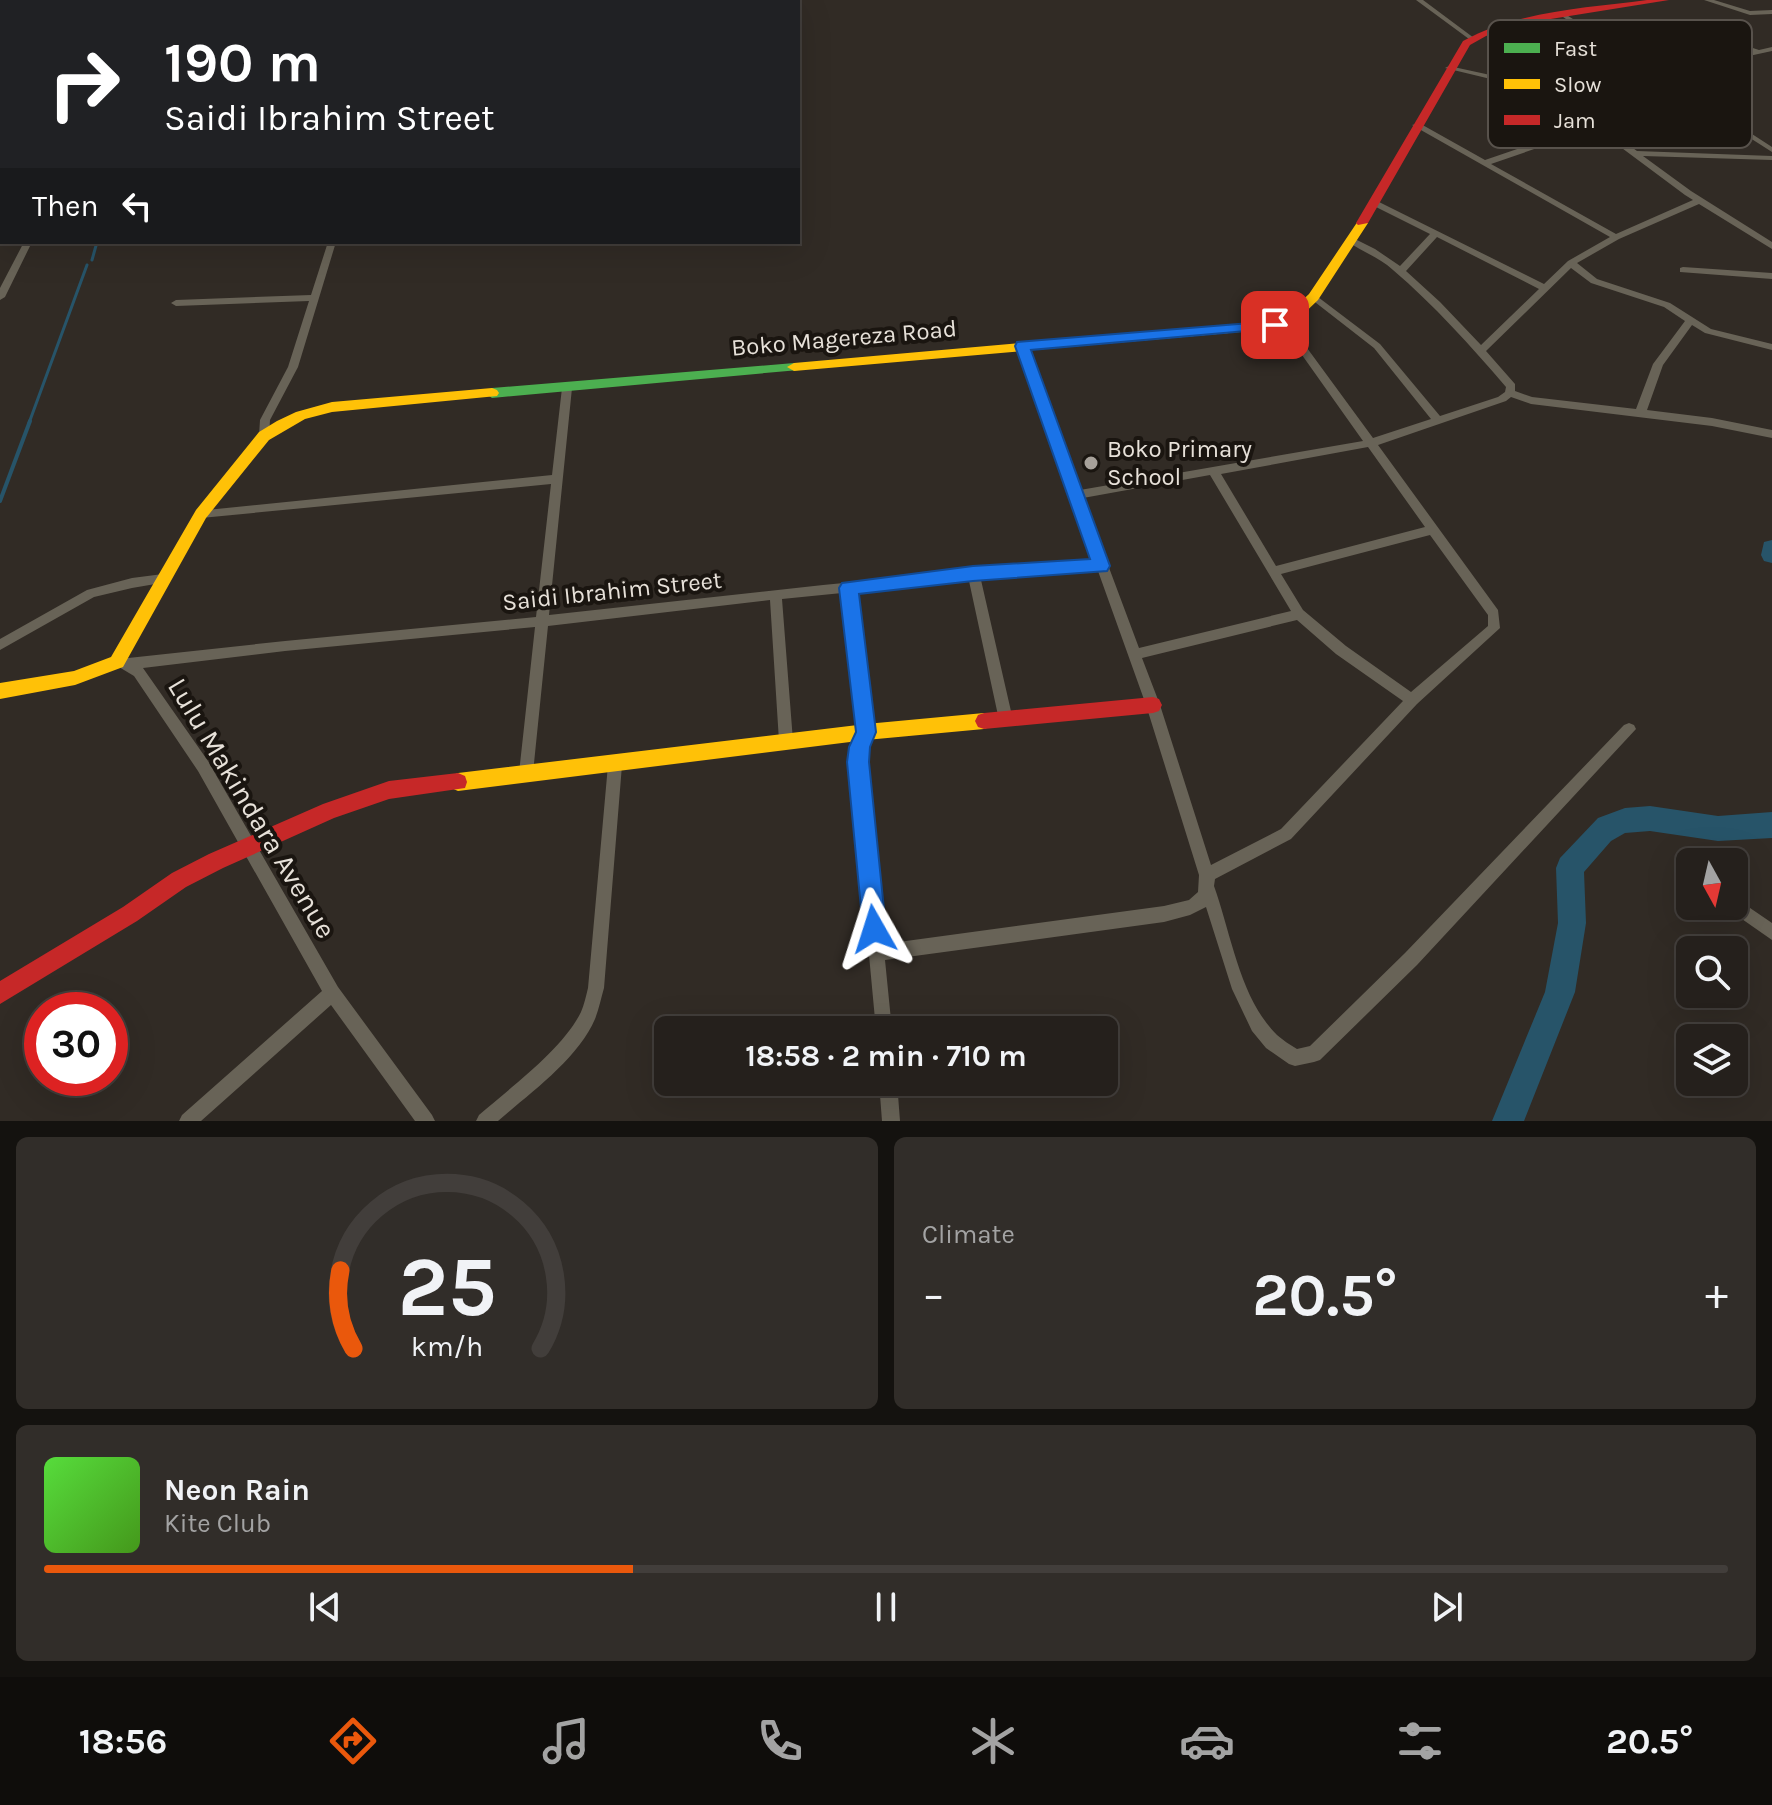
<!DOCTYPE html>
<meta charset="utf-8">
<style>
body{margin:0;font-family:Karla,sans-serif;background:#312d29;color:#f1f3f6;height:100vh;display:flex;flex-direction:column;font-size:30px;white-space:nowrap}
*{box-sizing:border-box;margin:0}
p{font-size:26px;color:#a3a3a3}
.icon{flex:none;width:44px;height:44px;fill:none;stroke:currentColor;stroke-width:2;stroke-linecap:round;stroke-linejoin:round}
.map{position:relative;height:1121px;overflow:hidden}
.details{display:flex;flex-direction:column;gap:16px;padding:16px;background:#14120f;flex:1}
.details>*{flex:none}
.hud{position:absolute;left:0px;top:0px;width:800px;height:244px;box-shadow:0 8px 32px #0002,0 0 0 2px #423e3b;background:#202124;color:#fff;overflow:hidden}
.needle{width:52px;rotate:172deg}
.fabs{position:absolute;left:1676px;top:848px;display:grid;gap:16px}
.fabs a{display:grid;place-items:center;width:72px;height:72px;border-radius:12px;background:#25201c;box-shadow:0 8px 32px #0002,0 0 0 2px #423e3b;font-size:40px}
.speed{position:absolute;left:24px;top:992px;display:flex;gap:16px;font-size:40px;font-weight:700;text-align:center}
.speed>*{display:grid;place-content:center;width:104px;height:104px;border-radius:50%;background:#25201c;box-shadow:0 8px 32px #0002,0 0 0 2px #423e3b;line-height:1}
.speed .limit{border:12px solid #d22;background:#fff;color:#111}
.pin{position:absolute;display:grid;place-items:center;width:68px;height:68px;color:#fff;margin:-34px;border-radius:16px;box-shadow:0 4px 12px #0006}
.me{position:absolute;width:88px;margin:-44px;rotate:354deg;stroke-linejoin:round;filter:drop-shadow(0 0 6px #0008)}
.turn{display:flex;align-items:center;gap:28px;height:168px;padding:0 32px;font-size:36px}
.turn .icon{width:104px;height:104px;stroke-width:2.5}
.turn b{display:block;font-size:56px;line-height:68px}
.then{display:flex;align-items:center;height:76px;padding:0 32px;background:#0003;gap:16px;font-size:30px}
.big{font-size:60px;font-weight:700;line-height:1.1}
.details .card{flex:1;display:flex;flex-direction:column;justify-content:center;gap:12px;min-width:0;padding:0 28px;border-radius:12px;background:#312d29}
.details .dial{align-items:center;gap:0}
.dial svg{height:208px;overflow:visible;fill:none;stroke:#423e3b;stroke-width:7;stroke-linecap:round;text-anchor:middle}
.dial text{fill:#f1f3f6;stroke:none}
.song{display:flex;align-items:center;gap:24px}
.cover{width:96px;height:96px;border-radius:12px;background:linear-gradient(135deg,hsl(110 70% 55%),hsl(100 70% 35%))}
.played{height:8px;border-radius:4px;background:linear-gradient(90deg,#ea580c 35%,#423e3b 35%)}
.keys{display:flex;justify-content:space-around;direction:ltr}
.heat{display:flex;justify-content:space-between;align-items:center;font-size:44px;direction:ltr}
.details .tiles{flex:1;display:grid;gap:16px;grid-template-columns:1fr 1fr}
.card:last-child{grid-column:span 2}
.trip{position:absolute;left:654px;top:1016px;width:464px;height:80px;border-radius:12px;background:#25201c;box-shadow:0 8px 32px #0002,0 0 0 2px #423e3b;font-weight:700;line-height:80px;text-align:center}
.tabs{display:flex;height:128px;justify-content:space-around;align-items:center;background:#0f0d0b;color:#a3a3a3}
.tabs .icon{width:56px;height:56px}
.tabs .current{color:#ea580c}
.tabs b{font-size:36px;color:#f1f3f6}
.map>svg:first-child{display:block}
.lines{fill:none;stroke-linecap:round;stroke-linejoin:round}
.stream-far2{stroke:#275469;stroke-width:2}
.stream-far1{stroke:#275469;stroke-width:3}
.stream{stroke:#275469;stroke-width:4}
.river{fill:#275469;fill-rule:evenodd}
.street{fill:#686357;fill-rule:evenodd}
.fast{fill:#4caf50;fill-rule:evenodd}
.slow{fill:#ffc107;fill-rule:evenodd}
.jam{fill:#c62828;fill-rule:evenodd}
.route{fill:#1a73e8;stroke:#114b97;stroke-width:2}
.poi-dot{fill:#a7a19a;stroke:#1a1510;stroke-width:3}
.labels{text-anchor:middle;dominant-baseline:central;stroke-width:8;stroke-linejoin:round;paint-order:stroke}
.street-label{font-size:24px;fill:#e7e1d9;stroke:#1a1510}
.poi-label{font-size:24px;fill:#e7e1d9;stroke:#1a1510;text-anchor:start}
.near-street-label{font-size:28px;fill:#e7e1d9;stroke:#1a1510}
.key{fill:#1a1510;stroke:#58524c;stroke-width:2}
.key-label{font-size:22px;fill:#e7e1d9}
</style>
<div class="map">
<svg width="1772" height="1121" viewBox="0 0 1772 1121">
<rect width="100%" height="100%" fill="#312b25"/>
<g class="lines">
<path class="stream-far2" d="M311,2L316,0"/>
<path class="stream-far1" d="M92,260L97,242
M29,423L87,265"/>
<path class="stream" d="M0,501L30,421"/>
<path class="river" d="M1772,540V563L1764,561L1761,555L1764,542Z
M1650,806L1718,816L1772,812V838L1718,841L1650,831L1625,833L1611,841L1584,872L1586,923L1575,992L1524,1121H1492L1545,992L1558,923L1556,868L1560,858L1598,818L1625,808Z"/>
<path class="street" d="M230,0H238L236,2H228Z
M419,0H425L424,2H418Z
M1416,0H1423L1474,38L1469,39Z
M1704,0H1714L1750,11L1772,10V14L1750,15Z
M1565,14L1619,48L1658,39V41L1624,51L1656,72L1752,51L1680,28L1679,27L1682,25L1759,50L1772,47V51L1661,75L1772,147V152L1617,53L1576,63L1542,82L1543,87L1554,89L1597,122H1601V125L1637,151L1772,156V160L1643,156L1691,191L1772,242V249L1699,204L1619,239L1577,263L1597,279L1670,303L1711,329L1772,344V350L1705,333L1692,325L1663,365L1647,410L1712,418L1772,430V438L1712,426L1531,404L1511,397L1506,401L1378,445L1498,610L1500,628L1417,704L1291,839L1215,879L1214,886C1231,933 1240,999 1277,1035C1283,1040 1290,1045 1297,1049L1310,1046L1405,953L1624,725L1629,723L1634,725L1636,729L1417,965L1320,1060L1314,1062L1295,1066L1289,1064L1266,1048L1252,1031L1232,989L1206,907L1190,915L1164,922L885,960L892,1030H876L851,762L852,747L859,732L842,593L782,599L793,741L791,745L786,747L781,745L779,741L770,600L548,626L533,773L531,778L526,779L521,778L519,773L535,627L285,651L143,668L208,761L338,987L432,1115L435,1121H415L331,1005L201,1121H179L182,1115L322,991L198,771L134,676L119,667L117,663L119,659L285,641L536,617L551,484L201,518L195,514L197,511L552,475L562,388L567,385L572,388L549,615L823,585L968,571L973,568L978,570L1095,562L1017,346L1019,344L1022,343L1027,346L1080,490L1363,441L1280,324L1285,321L1288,322L1373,438L1431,419L1374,348L1311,299L1309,297L1314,294L1380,344L1440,416L1498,397L1505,392L1506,387C1470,345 1434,305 1393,270C1379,257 1360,251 1346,240L1350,237L1353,238L1375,249L1400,266L1430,234L1370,204V200L1373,199L1544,284L1568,261L1610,237L1412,125L1419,123L1485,160L1590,124L1549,93L1445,68L1449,66L1536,85L1535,79L1572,61L1612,50L1563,17V15ZM1595,128L1685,195L1693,200L1616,234L1491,164ZM1437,237L1539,289L1481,345L1440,302L1406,271ZM1571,268L1591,283L1664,307L1685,321L1653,364L1636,409L1532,397L1515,391V384L1486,351ZM1368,447L1425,527L1276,566L1221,474ZM1210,475L1291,611L1139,648L1083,498ZM1430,535L1488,615V626L1411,692L1346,646L1303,610L1281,574ZM1098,571L1146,705L1199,875L1198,892L1189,900L1164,906L884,944L865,762L866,747L873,732L855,591L969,581L999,720L1001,724L1006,726L1011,724L1013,720L981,580ZM1297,620L1336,654L1403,701L1281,829L1211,865L1160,705L1142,658Z
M24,242H32L5,297L0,300V288Z
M328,242H336L298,367L270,420L269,436L264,440L260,439L259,436L260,420L288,367L309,301L176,306L171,303L176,300L311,295Z
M1683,267L1772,273V279L1680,272V268Z
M163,574L167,576L169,579L167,582L132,588L94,597L0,650V639L87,590L132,578Z
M615,759L620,760L622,765L604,988C601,998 599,1009 595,1019C578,1059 530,1093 498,1121H476L479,1115C510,1088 563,1049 581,1012C584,1005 586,996 588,988L608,765L610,760Z
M1734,897L1772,923V940L1729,910L1727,906H1734Z
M879,1082H897L900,1121H882Z"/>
<path class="fast" d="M794,363L799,364V370L492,398L485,393L492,388Z"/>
<path class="slow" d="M1362,220L1368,223L1318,300L1290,327L1285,328L794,371L787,367L794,363L1281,320L1309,294L1358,221Z
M492,388L497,390L499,393L497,396L332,412L305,419L269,440L206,518L123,667L75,685L0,699V683L74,671L111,657L196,510L259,432L277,421L296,412L332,402Z
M984,713L990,715L993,721L990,727L984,729L866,740L458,791L451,788L449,782L451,776L458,773L866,724Z"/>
<path class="jam" d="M1647,0H1669L1532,22L1486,36L1470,45L1368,223L1358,225L1356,223L1463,41C1518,11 1586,8 1647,0Z
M1153,697L1159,699L1162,705L1159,711L1153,713L984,729L978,727L975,721L978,715L984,713Z
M458,773L465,776L467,782L465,788L389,799L334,818L223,868L186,887L137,921L0,1004V981L123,907L172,873L209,854L323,804L389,781Z"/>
</g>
<path class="route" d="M1275,321L1280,322V328L1031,350L1110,566L1107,571L973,581L859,594L876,732L870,747L869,762L886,929L883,937L874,941L866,937L863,929L847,762L849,747L856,732L839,588L842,583L973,566L1090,559L1015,346L1017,342Z"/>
<circle class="poi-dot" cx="1091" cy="463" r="8"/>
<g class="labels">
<g class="street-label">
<text transform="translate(844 338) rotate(-5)">Boko Magereza Road</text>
<text transform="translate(612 591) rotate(-6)">Saidi Ibrahim Street</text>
</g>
<g class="poi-label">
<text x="1107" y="449">Boko Primary<tspan x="1107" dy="28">School</tspan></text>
</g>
<g class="near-street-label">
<text transform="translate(252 808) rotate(59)">Lulu Makindara Avenue</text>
</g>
</g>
<rect x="1488" y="20" width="264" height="128" rx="12" class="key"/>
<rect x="1504" y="43" width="36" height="10" fill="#4caf50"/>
<rect x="1504" y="79" width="36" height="10" fill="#ffc107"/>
<rect x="1504" y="115" width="36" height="10" fill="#c62828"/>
<g class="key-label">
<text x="1554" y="56">Fast</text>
<text x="1554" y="92">Slow</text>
<text x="1554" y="128">Jam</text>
</g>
</svg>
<div class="fabs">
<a><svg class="needle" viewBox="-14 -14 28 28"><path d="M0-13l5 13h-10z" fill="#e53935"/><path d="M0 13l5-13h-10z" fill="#a3a3a3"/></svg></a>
<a><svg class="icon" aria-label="search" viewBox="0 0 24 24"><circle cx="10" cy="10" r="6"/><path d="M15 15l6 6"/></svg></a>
<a><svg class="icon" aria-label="layers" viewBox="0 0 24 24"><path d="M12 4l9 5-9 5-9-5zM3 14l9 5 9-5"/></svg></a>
</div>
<div class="speed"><div class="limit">30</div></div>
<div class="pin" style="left:1275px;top:325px;background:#d93025"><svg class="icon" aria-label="arrive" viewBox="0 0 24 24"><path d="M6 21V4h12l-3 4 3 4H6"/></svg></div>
<svg class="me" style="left:874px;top:929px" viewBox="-20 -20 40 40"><path d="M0-17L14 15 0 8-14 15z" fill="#1a73e8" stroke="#fff" stroke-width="4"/></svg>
<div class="trip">18:58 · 2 min · 710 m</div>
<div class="hud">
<div class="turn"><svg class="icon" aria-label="right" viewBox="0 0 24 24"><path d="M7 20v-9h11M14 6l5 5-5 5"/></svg><div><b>190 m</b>Saidi Ibrahim Street</div></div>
<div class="then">Then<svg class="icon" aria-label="left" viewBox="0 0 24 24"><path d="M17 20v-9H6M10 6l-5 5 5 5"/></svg></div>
</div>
</div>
<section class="details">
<div class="tiles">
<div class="card dial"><svg viewBox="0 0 100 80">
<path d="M14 69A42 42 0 1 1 86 69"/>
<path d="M14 69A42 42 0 0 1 9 39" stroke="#ea580c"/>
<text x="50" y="56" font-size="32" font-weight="700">25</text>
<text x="50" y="72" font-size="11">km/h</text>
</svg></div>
<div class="card"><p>Climate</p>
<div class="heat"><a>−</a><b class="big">20.5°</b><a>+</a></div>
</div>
<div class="card">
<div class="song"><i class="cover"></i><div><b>Neon Rain</b><p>Kite Club</p></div></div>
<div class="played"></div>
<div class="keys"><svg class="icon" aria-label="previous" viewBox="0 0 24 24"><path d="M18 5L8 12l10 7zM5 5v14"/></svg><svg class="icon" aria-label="pause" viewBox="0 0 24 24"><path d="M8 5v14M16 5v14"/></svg><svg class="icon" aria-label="next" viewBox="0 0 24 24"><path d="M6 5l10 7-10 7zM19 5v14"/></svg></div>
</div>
</div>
</section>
<nav class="tabs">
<b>18:56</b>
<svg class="icon current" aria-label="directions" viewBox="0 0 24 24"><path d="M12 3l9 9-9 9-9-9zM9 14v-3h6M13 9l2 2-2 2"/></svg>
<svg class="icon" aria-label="music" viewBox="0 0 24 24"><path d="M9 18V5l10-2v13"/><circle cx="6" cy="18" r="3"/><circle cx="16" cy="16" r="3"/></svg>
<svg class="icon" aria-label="phone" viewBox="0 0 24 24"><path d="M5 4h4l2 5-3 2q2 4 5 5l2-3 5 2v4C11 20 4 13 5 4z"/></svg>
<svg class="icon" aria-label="climate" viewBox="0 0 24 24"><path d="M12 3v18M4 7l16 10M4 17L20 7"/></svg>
<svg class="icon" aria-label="car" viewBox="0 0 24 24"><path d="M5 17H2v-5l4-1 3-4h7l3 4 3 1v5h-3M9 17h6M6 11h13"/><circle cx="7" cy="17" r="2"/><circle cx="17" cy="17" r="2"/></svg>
<svg class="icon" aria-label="filters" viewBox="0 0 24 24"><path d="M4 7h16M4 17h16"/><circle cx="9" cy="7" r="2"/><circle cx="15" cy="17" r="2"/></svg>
<b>20.5°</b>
</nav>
